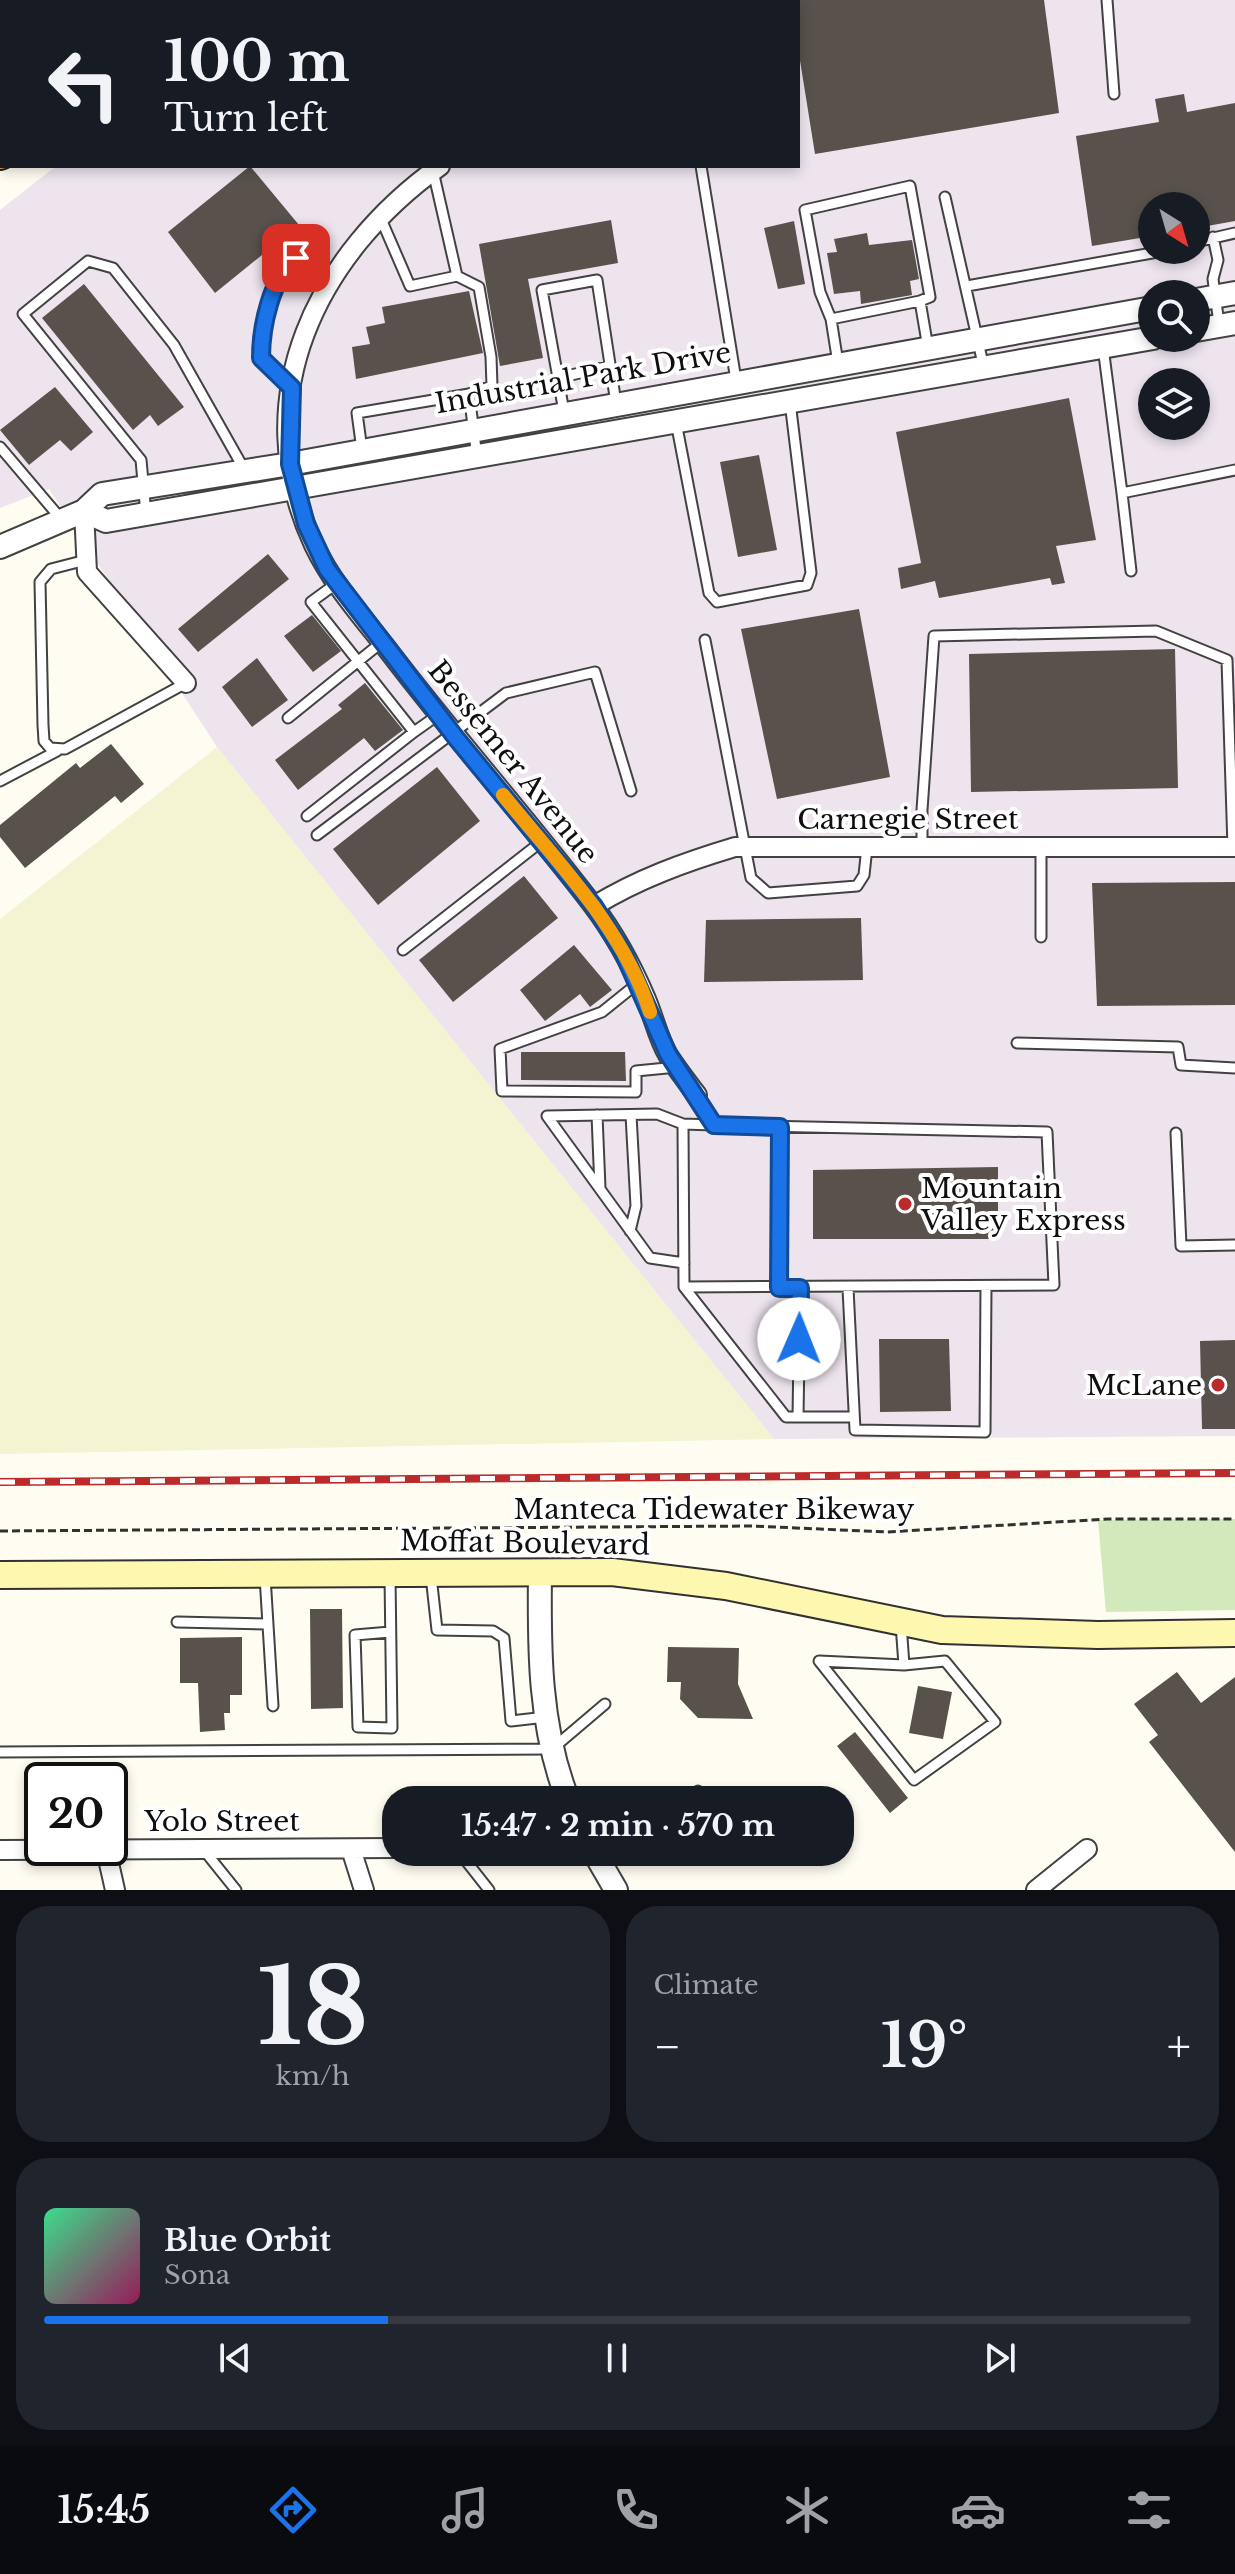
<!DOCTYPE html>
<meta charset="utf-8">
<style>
body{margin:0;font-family:"Libre Baskerville",serif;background:#20242c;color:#f1f3f6;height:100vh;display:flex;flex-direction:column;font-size:30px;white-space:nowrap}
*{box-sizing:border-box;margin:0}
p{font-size:26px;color:#9ea1a6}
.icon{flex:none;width:44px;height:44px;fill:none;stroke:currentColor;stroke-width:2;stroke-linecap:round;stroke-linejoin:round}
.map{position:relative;height:1890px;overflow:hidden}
.side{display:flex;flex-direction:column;gap:16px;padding:16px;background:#0d0f14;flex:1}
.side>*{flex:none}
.guide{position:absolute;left:0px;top:0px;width:800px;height:168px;box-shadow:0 4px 12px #0003;background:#171b24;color:#f1f3f6;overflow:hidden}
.needle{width:52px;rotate:143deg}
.tools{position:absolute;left:1138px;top:192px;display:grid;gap:16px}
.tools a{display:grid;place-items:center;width:72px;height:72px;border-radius:50%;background:#171b24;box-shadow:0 4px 12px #0003;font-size:40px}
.speed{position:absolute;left:24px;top:1762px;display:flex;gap:16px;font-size:40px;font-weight:700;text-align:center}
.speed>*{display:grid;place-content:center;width:104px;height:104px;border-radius:50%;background:#171b24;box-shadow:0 4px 12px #0003;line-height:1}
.speed .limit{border:4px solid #111;border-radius:12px;background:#fff;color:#111}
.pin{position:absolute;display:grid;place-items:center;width:68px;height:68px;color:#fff;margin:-34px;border-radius:16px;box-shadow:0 4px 12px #0006}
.me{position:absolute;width:88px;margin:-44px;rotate:1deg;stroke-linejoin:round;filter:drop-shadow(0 0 6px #0008)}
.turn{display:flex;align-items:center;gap:28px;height:168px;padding:0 32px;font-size:36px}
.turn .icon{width:104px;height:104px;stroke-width:2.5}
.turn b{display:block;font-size:56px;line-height:68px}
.big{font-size:60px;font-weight:700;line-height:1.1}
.side .tile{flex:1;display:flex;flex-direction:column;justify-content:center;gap:12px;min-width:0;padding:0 28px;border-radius:32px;background:#20242c}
.side .dial{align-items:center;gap:0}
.dial b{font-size:104px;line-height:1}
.song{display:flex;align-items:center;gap:24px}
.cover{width:96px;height:96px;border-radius:12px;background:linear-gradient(135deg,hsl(150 70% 55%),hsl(330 70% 35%))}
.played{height:8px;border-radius:4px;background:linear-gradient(90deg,#1a73e8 30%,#363941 30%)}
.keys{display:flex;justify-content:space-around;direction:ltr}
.heat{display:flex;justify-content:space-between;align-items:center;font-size:44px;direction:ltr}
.side .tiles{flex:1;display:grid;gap:16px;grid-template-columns:1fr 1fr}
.tile:last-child{grid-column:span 2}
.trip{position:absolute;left:382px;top:1786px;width:472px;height:80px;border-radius:32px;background:#171b24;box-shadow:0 4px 12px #0003;font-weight:700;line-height:80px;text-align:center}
.tabs{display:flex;height:128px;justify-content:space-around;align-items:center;background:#090b0e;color:#9ea1a6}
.tabs .icon{width:56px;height:56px}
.tabs .selected{color:#1a73e8}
.tabs b{font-size:36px;color:#f1f3f6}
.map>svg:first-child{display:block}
.industrial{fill:#ede4ee;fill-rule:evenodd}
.farmland{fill:#f4f3d2}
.green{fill:#d2e9bc}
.building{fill:#58514c}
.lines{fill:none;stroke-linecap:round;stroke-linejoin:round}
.service-casing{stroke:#424242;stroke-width:13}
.minor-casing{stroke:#424242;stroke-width:22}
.tertiary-casing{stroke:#424242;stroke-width:26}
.secondary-casing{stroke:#313131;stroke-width:30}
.motorway-casing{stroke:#202020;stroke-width:36}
.path{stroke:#313131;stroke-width:3;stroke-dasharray:8 4;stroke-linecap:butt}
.service{stroke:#fff;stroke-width:9}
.minor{stroke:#fff;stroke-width:18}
.tertiary{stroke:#fff;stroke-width:22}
.secondary{stroke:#fdf7af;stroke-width:26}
.motorway{stroke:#f0a75e;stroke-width:32}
.rail-casing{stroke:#bd2a2b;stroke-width:8}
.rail{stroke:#fff;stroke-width:5;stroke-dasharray:15;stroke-linecap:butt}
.route-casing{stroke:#114b97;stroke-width:20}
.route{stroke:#1a73e8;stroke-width:14}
.slow{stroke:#f59e0b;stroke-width:14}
.poi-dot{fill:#bd2a2b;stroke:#fff;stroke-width:3}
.labels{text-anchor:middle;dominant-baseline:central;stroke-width:8;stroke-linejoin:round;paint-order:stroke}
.street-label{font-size:28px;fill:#0f0f0f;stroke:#fff}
.poi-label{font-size:28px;fill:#0f0f0f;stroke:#fff;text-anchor:start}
</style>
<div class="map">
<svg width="1235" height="1890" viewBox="0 0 1235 1890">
<rect width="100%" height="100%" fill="#fffdf2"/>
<path class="industrial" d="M282,0H1235V1436L774,1439L217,747L49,489L0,508V210L56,166H798V2H279ZM1152,206H1196V250H1152ZM1152,294H1196V338H1152ZM1152,382H1196V426H1152Z"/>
<path class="farmland" d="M217,747L774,1439L0,1454V919Z"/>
<path class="green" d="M1235,1519V1610L1106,1612L1098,1520Z"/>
<path class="building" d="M798,0H1044L1059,113L815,154L798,48Z
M1184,94L1187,112L1235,103V221L1196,228V206H1152V236L1092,246L1076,136L1159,122L1155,99Z
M250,166L299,225L215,293L168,232Z
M611,220L618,263L528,279L543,358L500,366L479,244Z
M794,221L805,284L778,289L764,228Z
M867,233L869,245L912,240L919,279L910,281L912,295L861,304L860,291L834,294L827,253L837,252L834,239Z
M84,284L184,407L158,426L150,415L133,430L42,318Z
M469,291L483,353L356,379L352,347L370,344L366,327L385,323L382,307Z
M55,387L93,432L71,451L60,440L29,465L0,430Z
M1069,398L1096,540L1056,546L1065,583L1052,585L1050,578L939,598L935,581L901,589L898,568L921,563L896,432Z
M759,455L777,550L738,557L720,462Z
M268,554L289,579L198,652L178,629Z
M859,609L890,777L777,799L741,629Z
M312,615L341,651L313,672L284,636Z
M1175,649L1178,788L971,792L969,654Z
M257,658L288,700L252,727L222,687Z
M365,683L403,730L375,751L364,738L298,790L275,760L342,709L338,705Z
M111,744L144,784L121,803L115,796L25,868L0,837V825L76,763L80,768Z
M437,767L480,821L378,905L333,849Z
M524,876L558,918L453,1002L419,960Z
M1235,882V1005L1097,1006L1092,883Z
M861,918L863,980L704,982L706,920Z
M574,945L612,990L590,1007L580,994L545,1021L520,990Z
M521,1052H625L626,1081L521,1080Z
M998,1167V1239H813V1170Z
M879,1339H949L951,1411L880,1412Z
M1235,1340V1429H1202L1200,1341Z
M310,1609H342L343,1708L311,1709Z
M242,1637V1695H230V1713H224L225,1730L200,1732L198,1683H180V1638Z
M668,1647L739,1648L738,1684L753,1719L698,1718L680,1699L681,1682H667Z
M1177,1672L1201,1703L1235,1677V1852L1149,1742L1158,1735L1134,1704Z
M918,1686L952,1692L943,1739L909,1733Z
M855,1732L908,1798L890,1813L837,1746Z"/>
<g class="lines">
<g class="service-casing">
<path id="service" d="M532,0L533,2
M727,0L728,2
M1107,0L1114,94
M701,166L736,380
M433,171L457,276L479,287L491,357L492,386L469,394L477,457
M945,197L984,368
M381,219L410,286L457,276
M1213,237L1218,260L1213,279L1219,324
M1196,242L1235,233
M967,286L1169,250
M920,301L930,297L910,186L805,210L820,292L831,319L920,301L928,348
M831,319L838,363
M1103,347L1122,493
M610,366L558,378L542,290L597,280L616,403
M558,378L564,412
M290,385L261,358C261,327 271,278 296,258L308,261L331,277
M676,422L709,593L717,602L807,585L811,573L790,402
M0,447L62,520
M362,450L357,413L469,394
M146,514L141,460L23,314L88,261L113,268L174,345L244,469
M86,560L51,569L40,582L43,725L44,741L50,748L65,749L186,683
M1131,571L1122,493L1235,470
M337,583L311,602L414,732L438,715
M705,640L751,878L768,893L857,886L864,875L867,847
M288,718L382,642
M0,781L57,751
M307,816L414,732
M317,835L506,693L595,672L631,791
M922,847V810L934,636L1156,631L1227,660L1233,847
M1041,937V848
M403,950L541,842
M638,983L602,1012L500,1049L502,1091L636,1092V1071L677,1067
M1017,1043L1178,1047L1181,1065L1235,1068
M597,1115L600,1188
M547,1116L650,1258L684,1263
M547,1116L657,1114L683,1124
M714,1125L683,1124L684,1287L786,1417H852
M1176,1133L1181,1246L1235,1245
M630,1231L636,1206L631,1115
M684,1287L1054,1285L1047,1132L714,1125L697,1095
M779,1288L780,1127
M848,1288L855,1430L985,1432L986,1286
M798,1417L800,1288
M265,1576L273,1706
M390,1576L392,1728L358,1727L355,1635L390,1632
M431,1576L437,1630L493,1631L504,1638L511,1721L546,1717
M177,1622L267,1624
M901,1624L904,1665L819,1661L914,1780L995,1722L945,1661L904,1665
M0,1752L552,1749L605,1704
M679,1800L698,1791
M203,1849L236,1890
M459,1852L489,1890"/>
</g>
<g class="minor-casing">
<path id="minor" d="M666,2L669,0
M440,166C317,254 245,398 314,545C333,585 364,619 391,654C456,739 527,819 592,904C614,933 632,966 646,999C654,1018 658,1038 668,1055C677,1069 687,1082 697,1095
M84,511L87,572L186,683
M594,906C638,879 685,862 735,847H1235
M351,1849L364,1890
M0,1850L396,1848
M106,1850L115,1890
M1036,1890L1087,1849"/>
</g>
<g class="tertiary-casing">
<path id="tertiary" d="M1196,300L1235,293
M1196,330L1235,323
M84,511L106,521L1153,338
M0,547L84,511L102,494L290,464L1152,308
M540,1571C539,1649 539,1727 568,1800
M594,1852L616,1890"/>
</g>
<g class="secondary-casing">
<path id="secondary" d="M0,1575L612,1572L726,1586L942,1630L1098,1635L1235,1633"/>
</g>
<g class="motorway-casing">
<path id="motorway" d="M65,2L67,0
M200,2L203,0
M0,51L2,50
M0,153L2,152"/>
</g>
<path class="path" d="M562,1528L563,1552
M0,1531L752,1526L887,1532L1108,1519H1235"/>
<use href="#service" class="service"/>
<use href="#minor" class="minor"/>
<use href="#tertiary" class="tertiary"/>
<use href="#secondary" class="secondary"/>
<use href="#motorway" class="motorway"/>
<g class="rail-casing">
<path id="rail" d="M0,1482L1235,1473"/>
</g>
<use href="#rail" class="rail"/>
</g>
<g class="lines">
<g class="route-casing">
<path id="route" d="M296,258C271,278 261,327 261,358L292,388L290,464L306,524L327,569L456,738L594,906L623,952L668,1054L714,1125L780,1127L779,1288H800L799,1339"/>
</g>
<use href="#route" class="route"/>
<path class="slow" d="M503,795C557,862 623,928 650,1012"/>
</g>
<g class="poi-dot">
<circle cx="905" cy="1204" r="8"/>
<circle cx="1218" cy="1385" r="8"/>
</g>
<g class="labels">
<g class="street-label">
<text transform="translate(583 378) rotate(-10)">Industrial Park Drive</text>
<text transform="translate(513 762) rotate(51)">Bessemer Avenue</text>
<text x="908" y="819">Carnegie Street</text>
<text x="714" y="1509">Manteca Tidewater Bikeway</text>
<text transform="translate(525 1543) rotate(1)">Moffat Boulevard</text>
<text x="222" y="1821">Yolo Street</text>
</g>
<g class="poi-label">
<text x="921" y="1188">Mountain<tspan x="921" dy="32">Valley Express</tspan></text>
<text x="1202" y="1385" text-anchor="end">McLane</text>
</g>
</g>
</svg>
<div class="tools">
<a><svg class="needle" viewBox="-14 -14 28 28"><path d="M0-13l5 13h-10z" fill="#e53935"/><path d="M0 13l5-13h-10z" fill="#9ea1a6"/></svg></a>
<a><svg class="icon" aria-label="search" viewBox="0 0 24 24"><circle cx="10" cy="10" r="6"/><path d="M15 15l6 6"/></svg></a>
<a><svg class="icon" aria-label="layers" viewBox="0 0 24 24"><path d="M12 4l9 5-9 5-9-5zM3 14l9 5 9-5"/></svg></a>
</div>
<div class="speed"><div class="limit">20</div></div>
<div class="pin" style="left:296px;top:258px;background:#d93025"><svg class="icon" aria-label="arrive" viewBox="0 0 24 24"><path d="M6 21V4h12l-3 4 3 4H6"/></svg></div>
<svg class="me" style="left:799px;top:1339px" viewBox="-20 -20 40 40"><circle r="19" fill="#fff"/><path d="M0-13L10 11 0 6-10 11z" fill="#1a73e8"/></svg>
<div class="trip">15:47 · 2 min · 570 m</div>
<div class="guide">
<div class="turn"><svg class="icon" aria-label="left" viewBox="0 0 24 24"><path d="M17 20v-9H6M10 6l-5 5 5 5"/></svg><div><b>100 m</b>Turn left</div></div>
</div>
</div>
<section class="side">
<div class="tiles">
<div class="tile dial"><b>18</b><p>km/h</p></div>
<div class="tile"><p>Climate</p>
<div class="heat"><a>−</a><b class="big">19°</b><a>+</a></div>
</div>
<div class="tile">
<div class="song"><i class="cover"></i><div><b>Blue Orbit</b><p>Sona</p></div></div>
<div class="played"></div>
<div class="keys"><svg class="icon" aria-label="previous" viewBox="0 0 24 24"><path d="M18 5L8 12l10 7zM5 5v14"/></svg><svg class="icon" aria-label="pause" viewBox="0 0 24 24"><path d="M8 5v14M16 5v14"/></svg><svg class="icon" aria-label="next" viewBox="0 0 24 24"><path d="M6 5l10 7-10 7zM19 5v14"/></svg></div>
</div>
</div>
</section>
<nav class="tabs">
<b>15:45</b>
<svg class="icon selected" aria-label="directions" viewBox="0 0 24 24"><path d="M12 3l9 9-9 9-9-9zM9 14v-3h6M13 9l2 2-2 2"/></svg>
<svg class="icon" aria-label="music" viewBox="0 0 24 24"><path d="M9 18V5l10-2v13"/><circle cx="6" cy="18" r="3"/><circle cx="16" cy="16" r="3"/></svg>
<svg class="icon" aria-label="phone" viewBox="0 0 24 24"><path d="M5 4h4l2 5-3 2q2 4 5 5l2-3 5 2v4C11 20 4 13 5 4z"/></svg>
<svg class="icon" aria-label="climate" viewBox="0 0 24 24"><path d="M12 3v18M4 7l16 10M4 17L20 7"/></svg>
<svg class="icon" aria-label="car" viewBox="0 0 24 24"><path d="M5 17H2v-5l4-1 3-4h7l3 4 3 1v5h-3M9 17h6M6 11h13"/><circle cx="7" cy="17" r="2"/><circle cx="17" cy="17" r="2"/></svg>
<svg class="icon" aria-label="filters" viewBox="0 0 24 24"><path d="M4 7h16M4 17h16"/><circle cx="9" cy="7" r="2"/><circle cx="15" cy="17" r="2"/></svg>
</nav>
